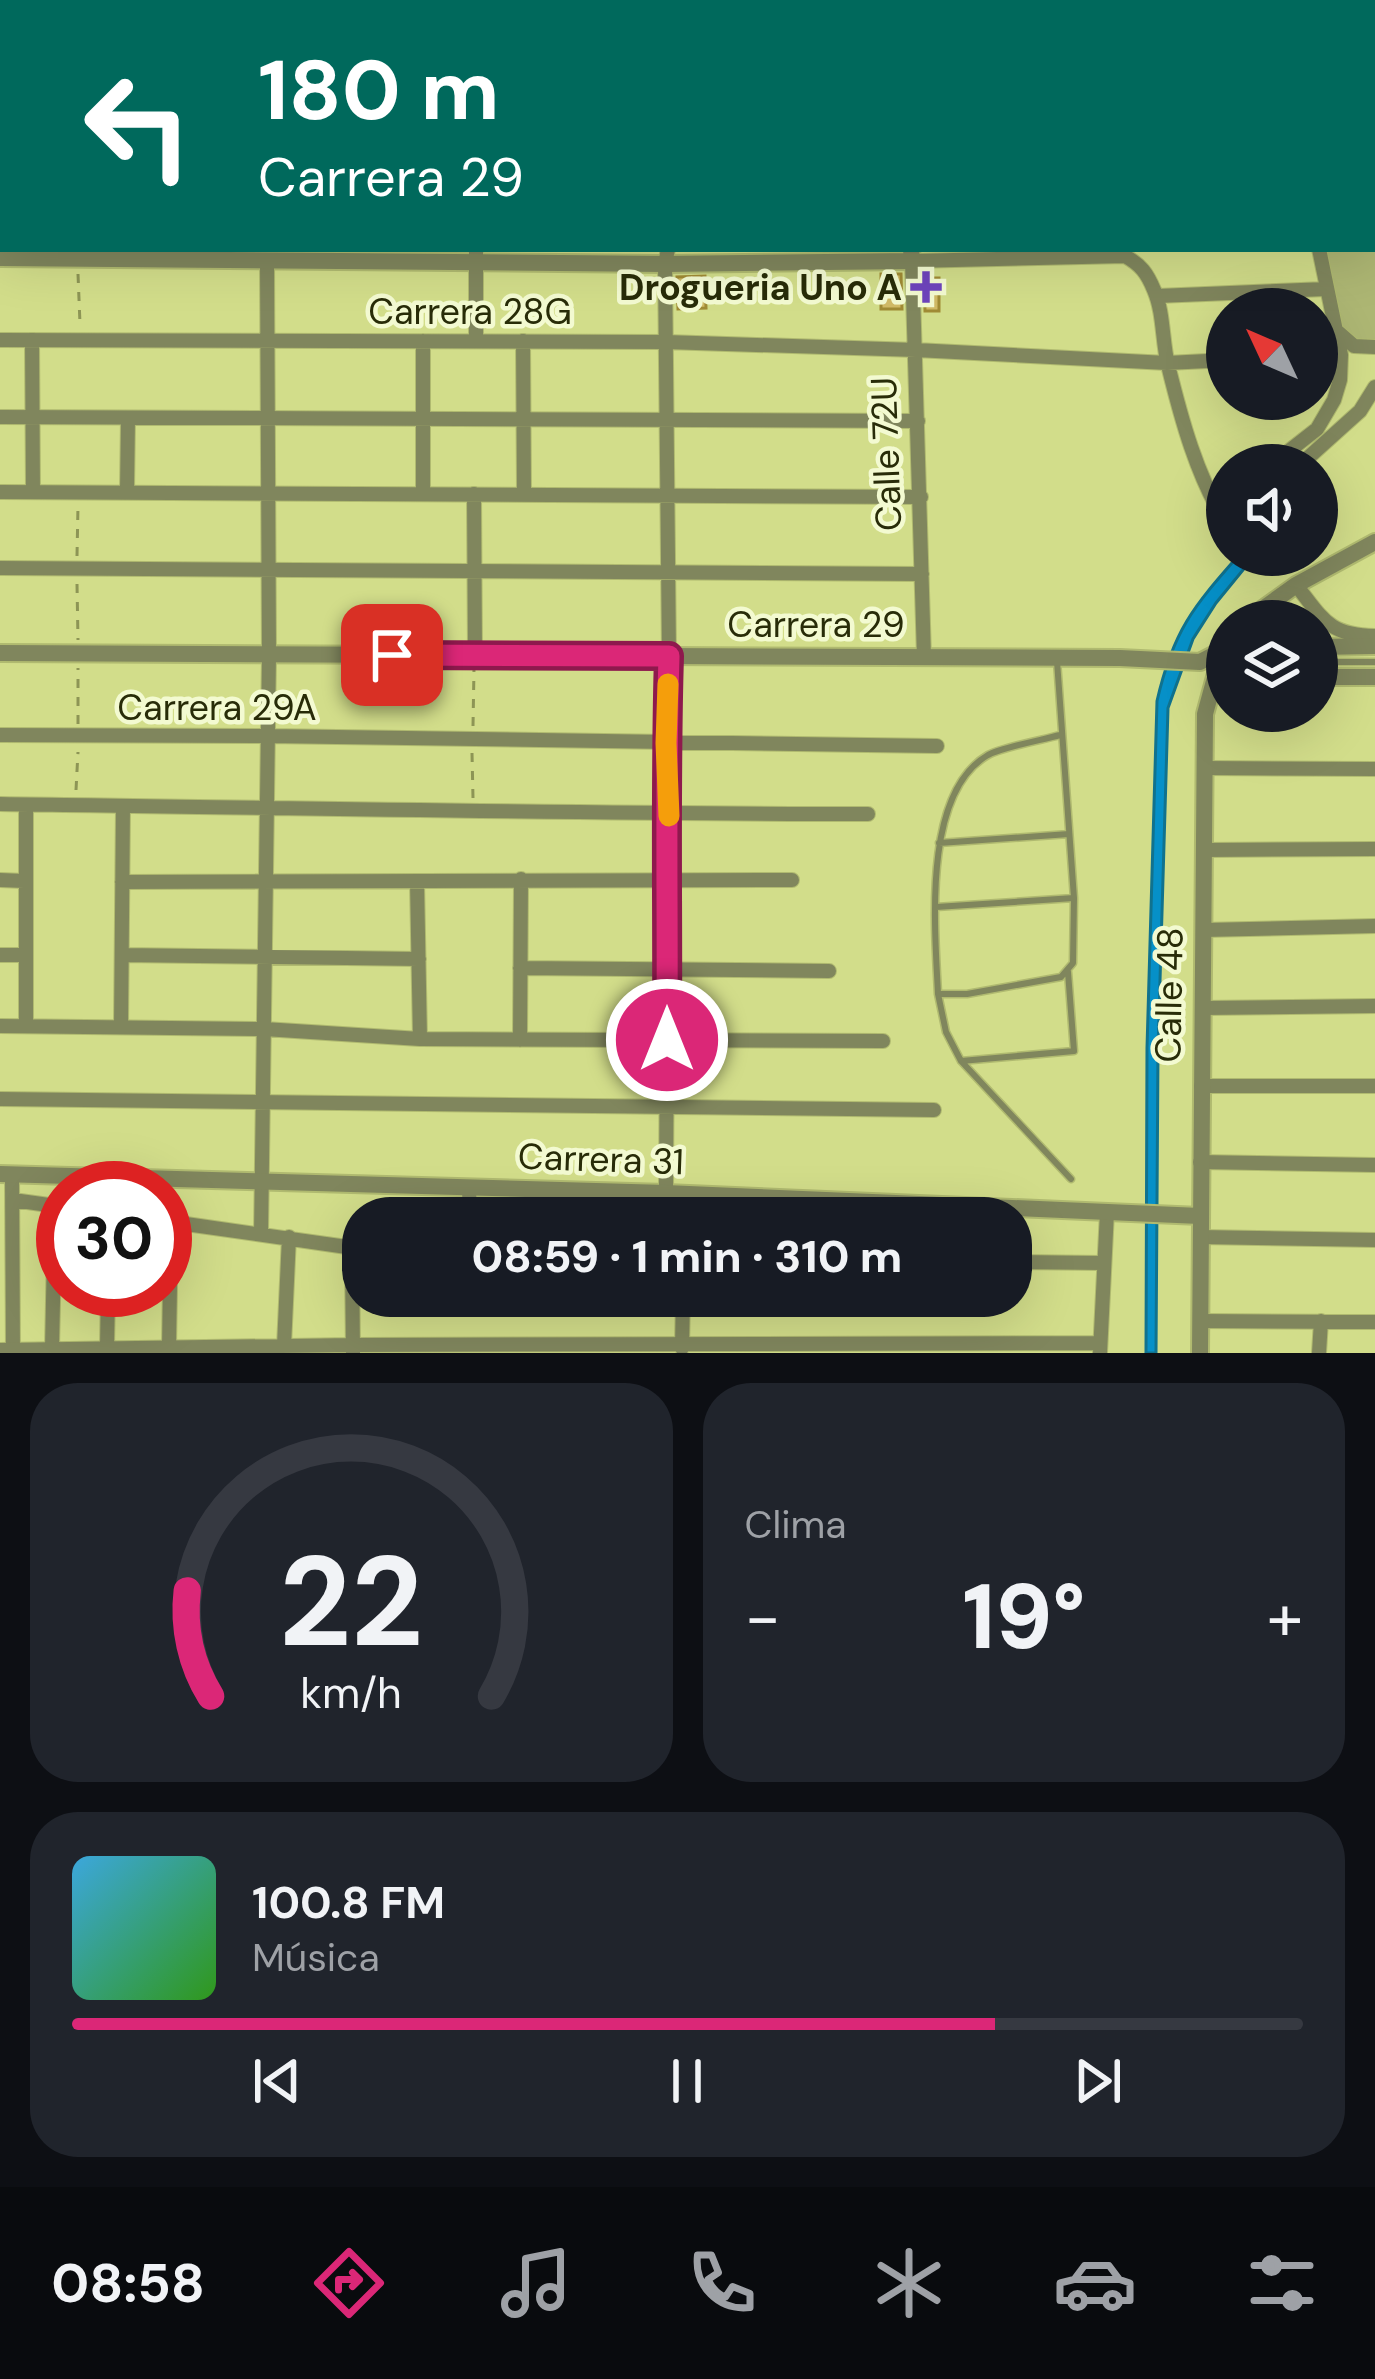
<!DOCTYPE html>
<html lang="es">
<meta charset="utf-8">
<style>
body{margin:0;font-family:"DM Sans",sans-serif;background:#20242c;color:#f1f3f6;height:100vh;display:flex;flex-direction:column;font-size:45px;white-space:nowrap}
*{box-sizing:border-box;margin:0}
p{font-size:39px;color:#9ea1a6}
.icon{flex:none;width:66px;height:66px;fill:none;stroke:currentColor;stroke-width:2;stroke-linecap:round;stroke-linejoin:round}
.map{position:relative;height:1353px;overflow:hidden}
.details{display:flex;flex-direction:column;gap:30px;padding:30px;background:#0d0f14;flex:1}
.details>*{flex:none}
.hud{position:absolute;left:0px;top:0px;width:1377px;height:252px;box-shadow:0 12px 48px #0002;background:#00695c;color:#fff;overflow:hidden}
.needle{width:78px;rotate:314deg}
.buttons{position:absolute;left:1206px;top:288px;display:grid;gap:24px}
.buttons a{display:grid;place-items:center;width:132px;height:132px;border-radius:50%;background:#171b24;box-shadow:0 12px 48px #0002;font-size:60px}
.speed{position:absolute;left:36px;top:1161px;display:flex;gap:24px;font-size:60px;font-weight:700;text-align:center}
.speed>*{display:grid;place-content:center;width:156px;height:156px;border-radius:50%;background:#171b24;box-shadow:0 12px 48px #0002;line-height:1}
.speed .limit{border:18px solid #d22;background:#fff;color:#111}
.pin{position:absolute;display:grid;place-items:center;width:102px;height:102px;color:#fff;margin:-51px;border-radius:24px;box-shadow:0 6px 18px #0006}
.me{position:absolute;width:132px;margin:-66px;rotate:0deg;stroke-linejoin:round;filter:drop-shadow(0 0 9px #0008)}
.turn{display:flex;align-items:center;gap:42px;height:252px;padding:0 60px;font-size:54px}
.turn .icon{width:156px;height:156px;stroke-width:2.5}
.turn b{display:block;font-size:84px;line-height:102px}
.big{font-size:90px;font-weight:800;line-height:1.1}
.details .tile{flex:1;display:flex;flex-direction:column;justify-content:center;gap:18px;min-width:0;padding:0 42px;border-radius:48px;background:#20242c}
.details .dial{align-items:center;gap:0}
.dial svg{height:312px;overflow:visible;fill:none;stroke:#363941;stroke-width:7;stroke-linecap:round;text-anchor:middle}
.dial text{fill:#f1f3f6;stroke:none}
.song{display:flex;align-items:center;gap:36px}
.cover{width:144px;height:144px;border-radius:18px;background:linear-gradient(135deg,hsl(200 70% 55%),hsl(110 70% 35%))}
.played{height:12px;border-radius:6px;background:linear-gradient(90deg,#db2777 75%,#363941 75%)}
.keys{display:flex;justify-content:space-around;direction:ltr}
.heat{display:flex;justify-content:space-between;align-items:center;font-size:66px;direction:ltr}
.details .tiles{flex:1;display:grid;gap:30px;grid-template-columns:1fr 1fr}
.tile:last-child{grid-column:span 2}
.trip{position:absolute;left:342px;top:1197px;width:690px;height:120px;border-radius:48px;background:#171b24;box-shadow:0 12px 48px #0002;font-weight:800;line-height:120px;text-align:center}
.tab-bar{display:flex;height:192px;justify-content:space-around;align-items:center;background:#090b0e;color:#9ea1a6}
.tab-bar .icon{width:84px;height:84px}
.tab-bar .active{color:#db2777}
.tab-bar b{font-size:54px;color:#f1f3f6}
.map>svg:first-child{display:block}
.green{fill:#adb673}
.water{fill:#0690c8;stroke:#10728e;stroke-width:3}
.building{fill:#d0ba66;stroke:#a08b35;stroke-width:3}
.lines{fill:none;stroke-linecap:round;stroke-linejoin:round}
.service-casing{stroke:#b0ba70;stroke-width:9}
.minor-casing{stroke:#b0ba70;stroke-width:16}
.tertiary-casing{stroke:#b0ba70;stroke-width:20}
.path{stroke:#8d9555;stroke-width:3;stroke-dasharray:9 9;stroke-linecap:butt}
.service{stroke:#80865d;stroke-width:6}
.minor{stroke:#80865d;stroke-width:14}
.tertiary{stroke:#80865d;stroke-width:16}
.route-casing{stroke:#8e194d;stroke-width:30}
.route{stroke:#db2777;stroke-width:21}
.slow{stroke:#f59e0b;stroke-width:21}
.poi-dot{fill:#6e44bc;stroke:#f3fad1;stroke-width:4.5}
.labels{text-anchor:middle;dominant-baseline:central;stroke-width:9;stroke-linejoin:round;paint-order:stroke}
.poi-label{font-size:36px;font-weight:bold;fill:#282c08;stroke:#f3fad1;text-anchor:end}
.street-label{font-size:36px;fill:#282c08;stroke:#f3fad1}
</style>
<div class="map">
<svg width="1375" height="1353" viewBox="0 0 1375 1353">
<rect width="100%" height="100%" fill="#d2dd8a"/>
<path class="green" d="M1374,155L1375,161V347L1343,339L1319,249H1374Z"/>
<path class="water" d="M1239,555H1259L1247,565L1216,603L1193,639L1168,708L1158,1049L1156,1353H1146L1147,1048L1157,701C1173,631 1193,607 1239,555Z"/>
<path class="building" d="M881,274H901L902,309H881Z
M705,276L706,308L678,309L677,277Z
M924,278H939V311H925Z"/>
<g class="lines">
<g class="service-casing">
<path id="service" d="M1057,661L1074,898L1073,963L1061,977L967,994H938C935,929 922,793 988,755C1003,747 1042,740 1060,735
M1317,662H1375
M939,843L1069,834
M936,907L1074,898
M938,994L946,1032L961,1061L1071,1179
M961,1061L1074,1051L1068,972"/>
</g>
<g class="minor-casing">
<path id="minor" d="M35,0L36,3
M310,0L333,3
M1093,0L1094,3
M1276,0L1277,3
M1345,0L1346,3
M70,3L74,0
M194,3L197,0
M275,3L276,0
M351,3V0
M427,3V0
M500,3L501,0
M617,3V0
M1112,3L1143,0
M1374,43L1375,42
M1374,155L1375,161
M0,159H3
M476,249V341
M668,249L665,264L669,656L666,1193L669,1218
M1125,256C1141,265 1147,273 1154,290C1164,313 1162,341 1168,365C1181,418 1197,478 1227,524
M1157,296L1326,289
M1338,332L1354,346L1375,347
M0,340L666,342L916,350L1167,363L1227,360
M32,340L33,492
M423,341V493
M523,341L524,494
M1317,356L1341,355
M0,417L918,421
M1271,465L1317,429L1334,400L1340,380L1341,355L1319,249
M1300,465L1360,411L1375,387
M0,492L921,497
M127,492L128,418
M474,494L475,655
M0,568L922,574
M1296,585C1323,619 1328,635 1375,636
M924,657L912,261L1125,256
M0,735L268,736L937,746
M1204,768L1375,769
M0,804C289,808 579,814 868,814
M1203,850L1375,849
M0,880L24,881
M417,881L420,1039
M122,882L792,880
M1203,930L1375,926
M0,955H24
M122,955L419,959
M520,968L829,971
M1202,1008L1375,1006
M0,1026L264,1029L420,1039L883,1041
M26,1026V805
M121,1027L123,806
M520,1040L521,879
M1201,1086H1375
M0,1099C311,1100 623,1109 934,1110
M1200,1162L1375,1165
M12,1175L13,1353
M469,1188L470,1218
M13,1200L63,1207
M165,1221L347,1247L352,1258L353,1353
M261,1234L269,655L267,260
M1200,1237L1375,1240
M1011,1262L1103,1263
M1201,1321L1375,1322
M284,1346L289,1237
M107,1348L108,1290
M169,1348L171,1221
M682,1348L683,1296
M52,1349L55,1206
M0,1350L352,1345L1100,1343
M1100,1353L1107,1212
M1319,1353L1321,1321"/>
</g>
<g class="tertiary-casing">
<path id="tertiary" d="M901,0V3
M920,0V3
M0,258L665,264L912,261L911,249
M1246,621L1296,585L1375,542
M1317,647L1375,646
M0,653L1120,658L1200,662L1227,648
M1317,677H1375
M0,1174L666,1193L1200,1216
M1200,1353L1205,714L1223,648"/>
</g>
<path class="path" d="M78,274L80,324
M77,556L78,506
M77,584L78,640
M78,724V668
M473,726L474,669
M472,753L473,798
M76,790L78,752"/>
<use href="#service" class="service"/>
<use href="#minor" class="minor"/>
<use href="#tertiary" class="tertiary"/>
</g>
<g class="lines">
<g class="route-casing">
<path id="route" d="M392,655L669,656C665,784 668,912 667,1040"/>
</g>
<use href="#route" class="route"/>
<path class="slow" d="M668,684L666,743L669,816"/>
</g>
<path class="poi-dot" d="M920 269h12v12h12v12h-12v12h-12v-12h-12v-12h12z"/>
<g class="labels">
<g class="poi-label">
<text x="902" y="287">Drogueria Uno A</text>
</g>
<g class="street-label">
<text x="470" y="311">Carrera 28G</text>
<text transform="translate(886 454) rotate(-92)">Calle 72U</text>
<text x="816" y="624">Carrera 29</text>
<text x="217" y="707">Carrera 29A</text>
<text transform="translate(1169 995) rotate(-89)">Calle 48</text>
<text transform="translate(601 1159) rotate(2)">Carrera 31</text>
</g>
</g>
</svg>
<div class="buttons">
<a><svg class="needle" viewBox="-14 -14 28 28"><path d="M0-13l5 13h-10z" fill="#e53935"/><path d="M0 13l5-13h-10z" fill="#9ea1a6"/></svg></a>
<a><svg class="icon" aria-label="sound" viewBox="0 0 24 24"><path d="M4 9h4l5-4v14l-5-4H4zM17 9q2 3 0 6"/></svg></a>
<a><svg class="icon" aria-label="layers" viewBox="0 0 24 24"><path d="M12 4l9 5-9 5-9-5zM3 14l9 5 9-5"/></svg></a>
</div>
<div class="speed"><div class="limit">30</div></div>
<div class="pin" style="left:392px;top:655px;background:#d93025"><svg class="icon" aria-label="arrive" viewBox="0 0 24 24"><path d="M6 21V4h12l-3 4 3 4H6"/></svg></div>
<svg class="me" style="left:667px;top:1040px" viewBox="-20 -20 40 40"><circle r="17" fill="#db2777" stroke="#fff" stroke-width="3"/><path d="M0-11L8 9 0 5-8 9z" fill="#fff"/></svg>
<div class="trip">08:59 · 1 min · 310 m</div>
<div class="hud">
<div class="turn"><svg class="icon" aria-label="left" viewBox="0 0 24 24"><path d="M17 20v-9H6M10 6l-5 5 5 5"/></svg><div><b>180 m</b>Carrera 29</div></div>
</div>
</div>
<section class="details">
<div class="tiles">
<div class="tile dial"><svg viewBox="0 0 100 80">
<path d="M14 69A42 42 0 1 1 86 69"/>
<path d="M14 69A42 42 0 0 1 8 42" stroke="#db2777"/>
<text x="50" y="56" font-size="32" font-weight="700">22</text>
<text x="50" y="72" font-size="11">km/h</text>
</svg></div>
<div class="tile"><p>Clima</p>
<div class="heat"><a>−</a><b class="big">19°</b><a>+</a></div>
</div>
<div class="tile">
<div class="song"><i class="cover"></i><div><b>100.8 FM</b><p>Música</p></div></div>
<div class="played"></div>
<div class="keys"><svg class="icon" aria-label="previous" viewBox="0 0 24 24"><path d="M18 5L8 12l10 7zM5 5v14"/></svg><svg class="icon" aria-label="pause" viewBox="0 0 24 24"><path d="M8 5v14M16 5v14"/></svg><svg class="icon" aria-label="next" viewBox="0 0 24 24"><path d="M6 5l10 7-10 7zM19 5v14"/></svg></div>
</div>
</div>
</section>
<nav class="tab-bar">
<b>08:58</b>
<svg class="icon active" aria-label="directions" viewBox="0 0 24 24"><path d="M12 3l9 9-9 9-9-9zM9 14v-3h6M13 9l2 2-2 2"/></svg>
<svg class="icon" aria-label="music" viewBox="0 0 24 24"><path d="M9 18V5l10-2v13"/><circle cx="6" cy="18" r="3"/><circle cx="16" cy="16" r="3"/></svg>
<svg class="icon" aria-label="phone" viewBox="0 0 24 24"><path d="M5 4h4l2 5-3 2q2 4 5 5l2-3 5 2v4C11 20 4 13 5 4z"/></svg>
<svg class="icon" aria-label="climate" viewBox="0 0 24 24"><path d="M12 3v18M4 7l16 10M4 17L20 7"/></svg>
<svg class="icon" aria-label="car" viewBox="0 0 24 24"><path d="M5 17H2v-5l4-1 3-4h7l3 4 3 1v5h-3M9 17h6M6 11h13"/><circle cx="7" cy="17" r="2"/><circle cx="17" cy="17" r="2"/></svg>
<svg class="icon" aria-label="filters" viewBox="0 0 24 24"><path d="M4 7h16M4 17h16"/><circle cx="9" cy="7" r="2"/><circle cx="15" cy="17" r="2"/></svg>
</nav>
